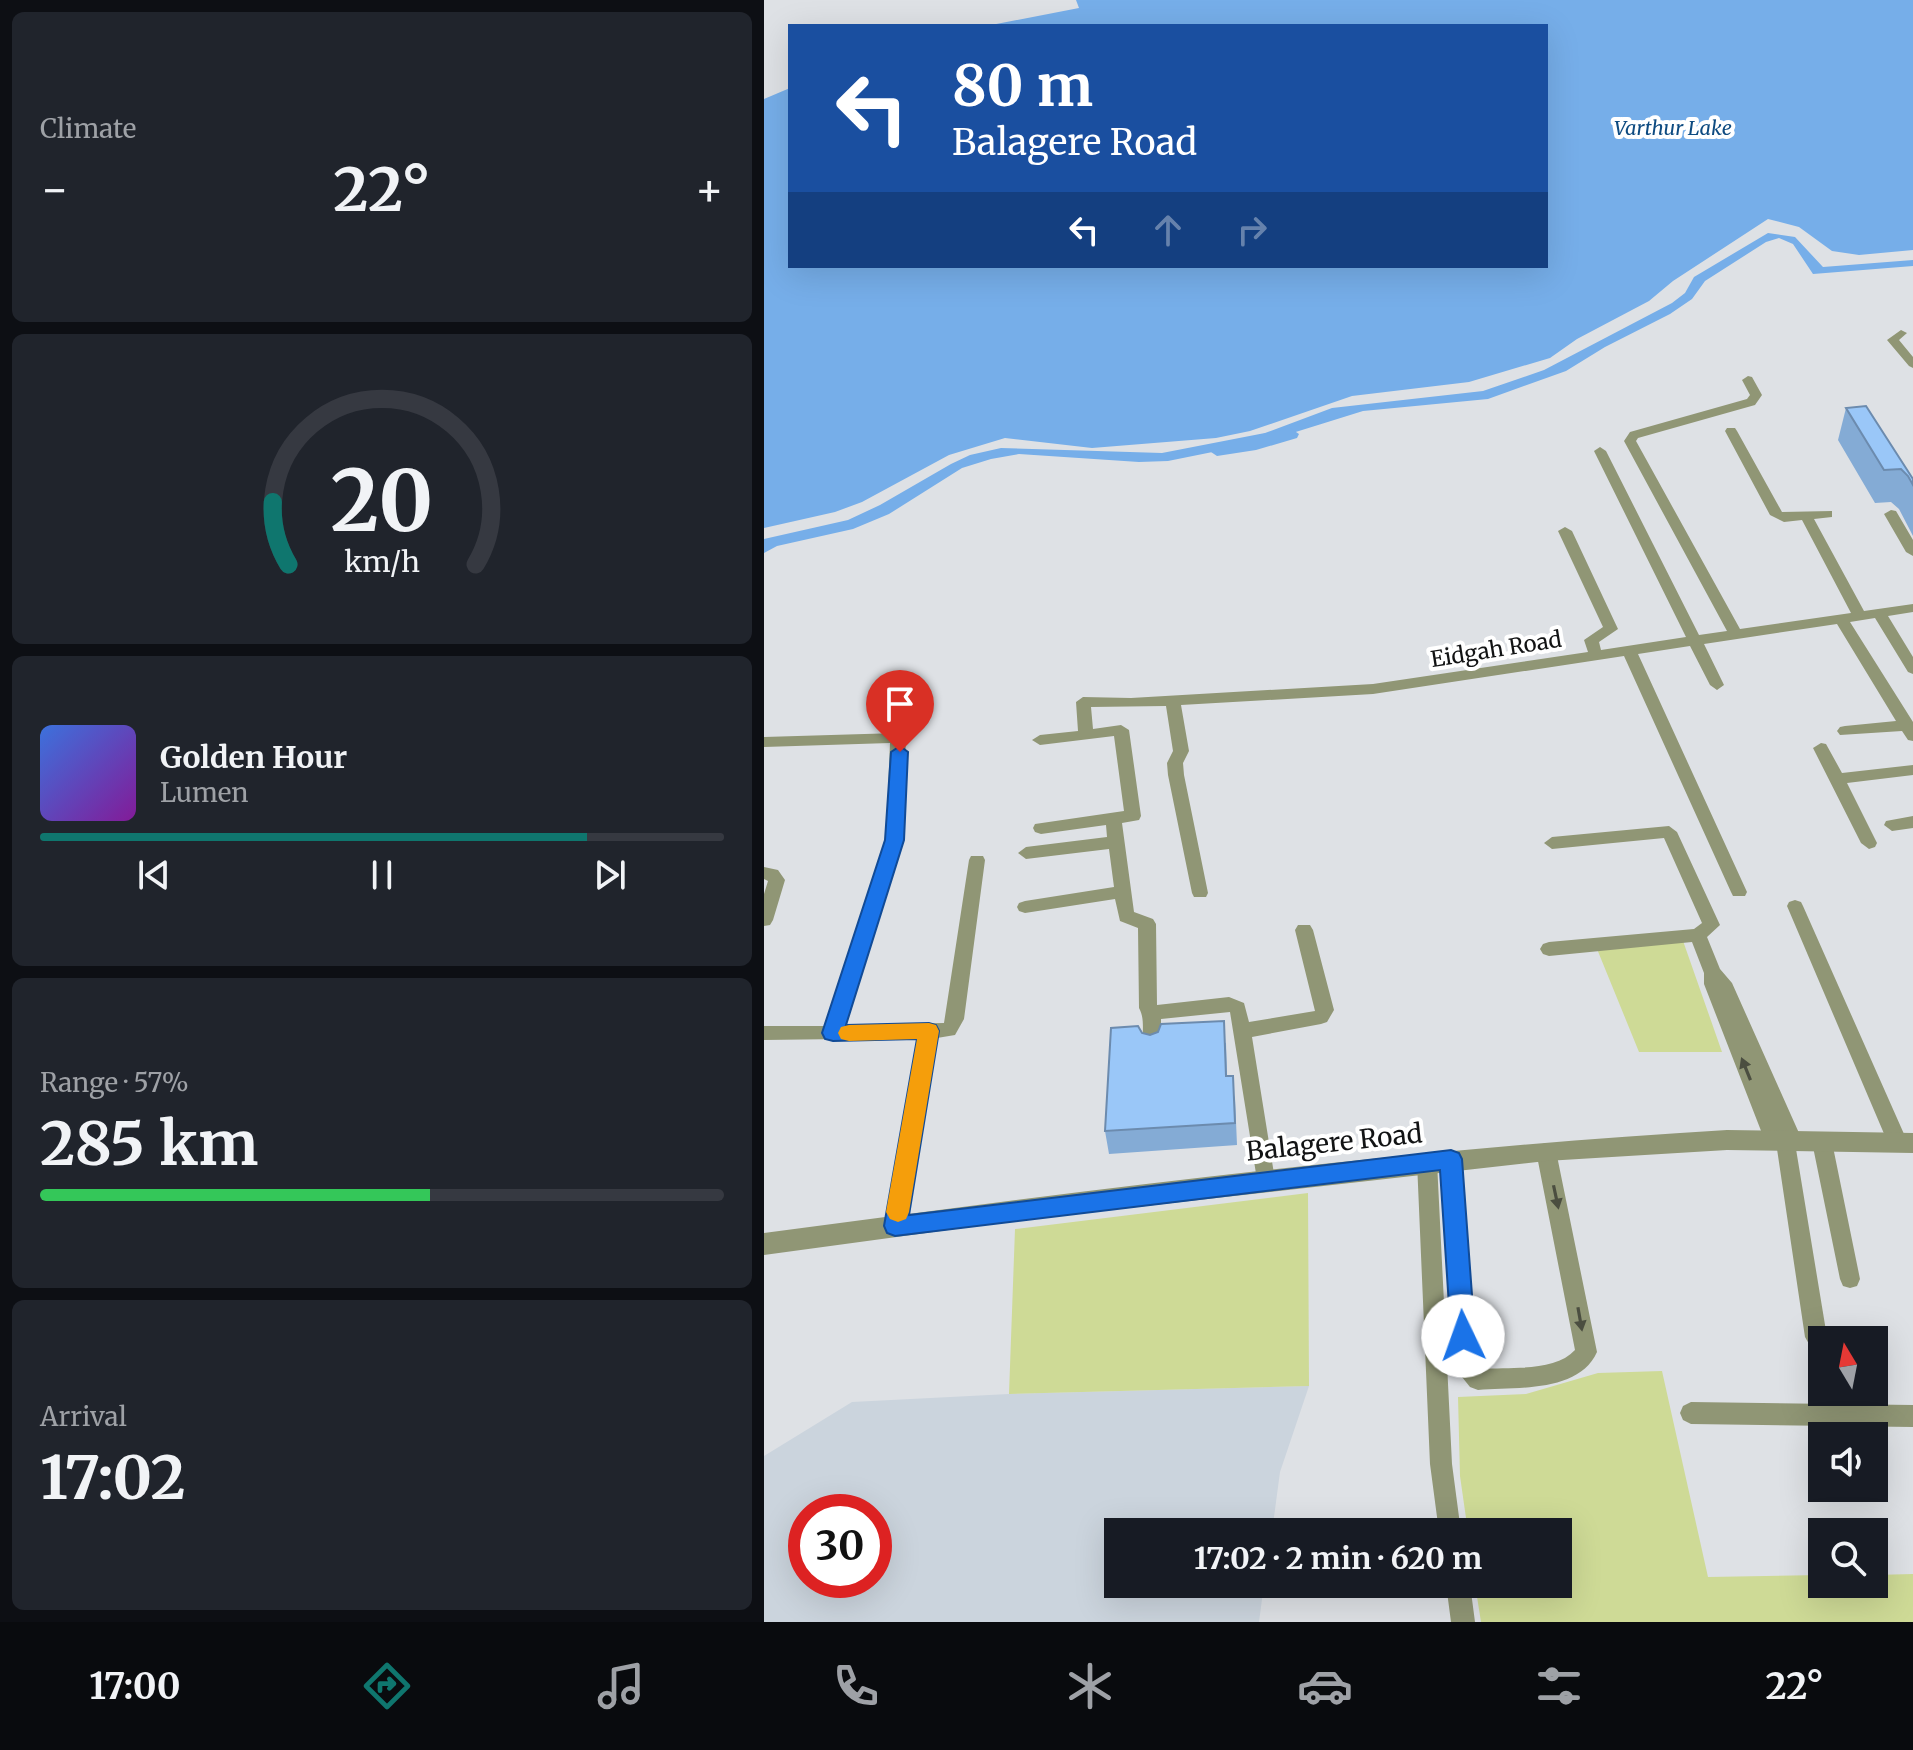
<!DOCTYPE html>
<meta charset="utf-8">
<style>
body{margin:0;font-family:Merriweather,serif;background:#20242c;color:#f1f3f6;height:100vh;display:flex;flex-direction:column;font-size:30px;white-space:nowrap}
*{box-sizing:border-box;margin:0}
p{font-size:26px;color:#9ea1a6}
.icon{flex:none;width:44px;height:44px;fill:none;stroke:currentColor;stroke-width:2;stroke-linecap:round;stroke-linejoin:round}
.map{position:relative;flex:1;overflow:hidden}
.sheet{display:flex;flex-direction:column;gap:12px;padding:12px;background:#0d0f14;width:764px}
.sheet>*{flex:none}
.guide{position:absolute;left:24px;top:24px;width:760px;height:244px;border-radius:0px;box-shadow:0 8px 32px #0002;background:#1a4fa0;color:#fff;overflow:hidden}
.needle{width:52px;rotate:350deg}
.fabs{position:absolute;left:1044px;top:1326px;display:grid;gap:16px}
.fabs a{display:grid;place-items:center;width:80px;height:80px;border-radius:0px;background:#171b24;box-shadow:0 8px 32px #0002;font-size:40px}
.speed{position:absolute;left:24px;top:1494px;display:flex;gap:16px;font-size:40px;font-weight:700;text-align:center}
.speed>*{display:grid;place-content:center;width:104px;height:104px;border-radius:50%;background:#171b24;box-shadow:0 8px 32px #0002;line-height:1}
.speed .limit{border:12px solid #d22;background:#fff;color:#111}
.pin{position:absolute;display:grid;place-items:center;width:68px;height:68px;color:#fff;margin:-82px -34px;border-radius:50% 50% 50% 0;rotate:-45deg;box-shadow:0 0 8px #0007}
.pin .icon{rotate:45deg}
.me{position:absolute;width:88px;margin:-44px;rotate:357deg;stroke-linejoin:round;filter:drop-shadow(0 0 6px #0008)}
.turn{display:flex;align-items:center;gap:28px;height:168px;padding:0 32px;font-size:36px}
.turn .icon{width:104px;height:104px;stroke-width:2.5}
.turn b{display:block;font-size:56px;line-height:68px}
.lanes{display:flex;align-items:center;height:76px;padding:0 32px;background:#0003;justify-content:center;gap:40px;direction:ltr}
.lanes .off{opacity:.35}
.big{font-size:60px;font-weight:700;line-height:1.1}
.sheet .widget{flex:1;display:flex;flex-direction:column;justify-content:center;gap:12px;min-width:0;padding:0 28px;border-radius:12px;background:#20242c}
.sheet .dial{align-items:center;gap:0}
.dial svg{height:208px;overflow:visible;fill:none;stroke:#363941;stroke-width:7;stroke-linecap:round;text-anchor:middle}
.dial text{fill:#f1f3f6;stroke:none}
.song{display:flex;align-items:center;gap:24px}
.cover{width:96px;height:96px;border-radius:12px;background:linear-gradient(135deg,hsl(220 70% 55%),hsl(290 70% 35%))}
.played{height:8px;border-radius:4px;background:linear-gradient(90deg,#0f766e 80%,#363941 80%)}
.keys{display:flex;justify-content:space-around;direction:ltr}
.heat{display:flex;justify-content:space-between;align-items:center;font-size:44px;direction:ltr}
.charge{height:12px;border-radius:6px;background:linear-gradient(90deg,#34c759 57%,#363941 0)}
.trip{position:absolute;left:340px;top:1518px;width:468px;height:80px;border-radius:0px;background:#171b24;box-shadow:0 8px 32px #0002;font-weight:700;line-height:80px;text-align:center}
.tabs{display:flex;height:128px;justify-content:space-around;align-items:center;background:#090b0e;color:#9ea1a6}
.tabs .icon{width:56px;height:56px}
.tabs .active{color:#0f766e}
.tabs b{font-size:36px;color:#f1f3f6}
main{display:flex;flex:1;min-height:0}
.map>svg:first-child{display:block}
.built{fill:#cbd4dd;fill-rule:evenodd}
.green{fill:#ceda96}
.water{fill:#76aee9}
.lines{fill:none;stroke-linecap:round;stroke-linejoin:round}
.river{fill:#76aee9;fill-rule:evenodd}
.minor{fill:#909675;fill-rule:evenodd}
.tertiary{fill:#909675;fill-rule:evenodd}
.wall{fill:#84abd5}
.building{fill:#9ac7f8;stroke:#6c8bae;stroke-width:2}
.oneway{fill:#4b4e40}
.route{fill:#1a73e8;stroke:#114b97;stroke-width:2}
.slow{fill:#f59e0b}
.labels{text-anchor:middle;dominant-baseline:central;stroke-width:8;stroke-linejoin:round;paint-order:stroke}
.far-water-label{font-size:20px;font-style:italic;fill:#0e4b81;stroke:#fff}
.street-label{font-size:22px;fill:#121314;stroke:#fff}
.near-street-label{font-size:26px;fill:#121314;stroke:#fff}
</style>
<main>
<section class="sheet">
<div class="widget"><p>Climate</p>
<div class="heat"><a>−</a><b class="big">22°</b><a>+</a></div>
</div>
<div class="widget dial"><svg viewBox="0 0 100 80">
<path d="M14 69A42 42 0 1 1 86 69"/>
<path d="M14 69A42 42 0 0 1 8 45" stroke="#0f766e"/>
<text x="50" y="56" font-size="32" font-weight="700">20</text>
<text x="50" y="72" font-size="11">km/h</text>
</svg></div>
<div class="widget">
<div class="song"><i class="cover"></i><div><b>Golden Hour</b><p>Lumen</p></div></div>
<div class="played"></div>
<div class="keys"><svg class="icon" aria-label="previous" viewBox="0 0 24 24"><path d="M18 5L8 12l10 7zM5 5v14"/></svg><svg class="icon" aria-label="pause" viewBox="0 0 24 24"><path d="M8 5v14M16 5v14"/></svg><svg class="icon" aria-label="next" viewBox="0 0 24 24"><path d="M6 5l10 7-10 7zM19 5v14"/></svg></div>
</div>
<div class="widget"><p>Range · 57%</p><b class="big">285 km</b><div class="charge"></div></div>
<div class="widget"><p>Arrival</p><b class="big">17:02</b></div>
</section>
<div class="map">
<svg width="1149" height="1622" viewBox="0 0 1149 1622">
<rect width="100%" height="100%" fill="#dee1e5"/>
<path class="built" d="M545,1386L516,1472L508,1532H354V1584H500L495,1622H0V1456L88,1402L245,1394ZM42,1512H110V1580H42Z"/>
<path class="green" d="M918,938L958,1052H875L833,949Z
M544,1193L545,1386L245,1394L251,1229Z
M898,1371L944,1577L1058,1575V1584H1110V1575L1149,1574V1622H717L711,1584H794V1532H704L696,1476L694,1397L762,1394L834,1373Z"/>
<path class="water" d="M312,0H1149V250L1095,255L1068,251L1035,227L1004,219L909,281L885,301L813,339L786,358L705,382L588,396L486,431L452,438L328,448L241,438L185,455L98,502L71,512L0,528V99L26,88V266H782V26H222L315,8Z
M1004,233L1031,237L1059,267L1149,260V266L1049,274L1029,244L1015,238L1002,242L941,281L928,299L906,314L841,347L802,371L724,399L599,411L503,441L404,461L375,462L255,454L227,459L198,468L125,514L89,529L13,546L0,553V539L84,520L116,505L187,464L206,455L237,448L398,453L501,433L568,408L719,391L780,370L908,303L921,293L930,277Z"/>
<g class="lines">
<path class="river" d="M526,428L535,434L533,438L492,450L453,456L444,450L446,446Z"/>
<path class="minor" d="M1137,330L1143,333L1135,340L1149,357V368L1145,366L1123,340Z
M984,376L988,377L998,395L991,405L874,438L872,441L976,629L1087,613L1038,520L1020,522L1006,515L961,431L963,428H971L973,431L1018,512L1068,511V517L1050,519L1100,611L1149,604V612L1124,616L1149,657V674L1144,672L1111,618L1086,622L1149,722V741L1144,740L1138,731L1076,735L1073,731L1076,727L1081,726L1132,721L1073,624L940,644L960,685L953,690L946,685L926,646L874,654L983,892L981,896H969L967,892L860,656L609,694L417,705L425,751L419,763L420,775L444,893L442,897H430L428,893L404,775L403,763L409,751L402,706L327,707L329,729L357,725L365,730L377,816L375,820L358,823L370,912L389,919L392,924L393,1005L465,997L480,1003L485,1022L551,1011L531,930L534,925H546L549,930L570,1010L563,1022L557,1024L488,1037L511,1180L508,1186L501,1188L494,1186L466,1012L397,1019V1048L394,1053L388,1055L382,1053C375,1039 383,1022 375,1008L374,928L356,921L351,899L261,913L255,911L253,907L255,903L261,901L350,887L345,849L262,859L254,853L262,847L343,837L342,825L277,834L271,832L269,828L271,824L360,811L350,736L276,745L268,740L276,735L314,731L312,702L319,697L367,698L609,684L824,652L820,640L839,627L794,531L801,527L808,531L854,629L835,642L837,650L922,637L830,451L836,447L842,451L935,635L963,631L860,441L866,432L983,399L986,395L978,380Z
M1127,510L1132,511L1149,540V556L1142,552L1120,514Z
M134,733L142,738L138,840L80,1025L180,1023L205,860L207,856H219L221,860L200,1019L191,1035L173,1038L141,1226L138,1232L131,1235L124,1232L121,1226L155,1038L0,1040V1026H62L122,840L126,743L0,747V737Z
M1057,743L1062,744L1078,773L1149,765V775L1083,783L1113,843L1111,847L1105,849L1097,843L1049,748Z
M1149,816V828L1128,831L1120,825L1122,821Z
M905,826L913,832L956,925L943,937L956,969L968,983L1039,1142L1032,1149L1063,1337L1058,1340V1344L1052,1347L1045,1344L1041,1337L1013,1149L1004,1147L1001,1141L940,984V973L928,942L785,956L779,954L776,949L779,944L785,942L930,929L938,923L900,838L788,849L780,843L788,837Z
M0,867L14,870L21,880L9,920L6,925L0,926V894L4,881L0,879Z
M1031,900L1037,902L1039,906L1144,1143L1141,1149L1134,1151L1127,1149L1124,1143L1023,906L1025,902Z
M1058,1134L1065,1136L1068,1142L1096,1279L1093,1286L1086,1288L1079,1286L1076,1279L1048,1142L1051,1136Z
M782,1143L789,1145L792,1151L833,1352C815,1393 751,1387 714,1390L706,1387L690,1367L677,1159L680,1153L687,1151L694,1153L697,1159L711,1363L718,1369C746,1367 791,1372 811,1350L772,1151L775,1145Z
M663,1154L670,1156L673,1162L688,1464L697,1532H675L666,1464L653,1162L656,1156Z
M927,1402L1149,1405V1427L927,1424L919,1420L916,1413L919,1406Z
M682,1584H706L711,1622H687Z"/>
<path class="tertiary" d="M963,1130L1149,1133V1153L963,1150L782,1161L266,1219L0,1255V1233C320,1190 641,1149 963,1130Z"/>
</g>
<path class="wall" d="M1082,408L1149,479V536L1135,509L1127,502L1111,503L1074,440Z
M378,1033L386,1035L462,1043L463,1076L471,1098L473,1145L345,1154L341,1131Z"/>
<path class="building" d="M1102,406L1149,479V485L1144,476L1137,469L1120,470L1082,408Z
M460,1021L462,1076H469L471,1123L341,1131L347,1028L374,1026L378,1033L386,1035L394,1032L397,1024Z"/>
<defs><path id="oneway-solid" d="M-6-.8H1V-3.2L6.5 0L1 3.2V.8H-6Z" transform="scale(2)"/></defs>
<g class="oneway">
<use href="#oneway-solid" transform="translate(982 1069) rotate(-112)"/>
<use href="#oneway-solid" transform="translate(792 1197) rotate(78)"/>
<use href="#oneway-solid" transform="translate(816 1319) rotate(80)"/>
</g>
<path class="route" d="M136,746L144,752L140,840L82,1025L165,1023L172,1025L175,1031L145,1215L687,1150L695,1153L698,1159L711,1336L707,1344L699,1347L691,1344L687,1336L676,1170L131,1236L123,1233L120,1226L153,1039L69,1041L61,1039L58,1033L121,840L127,752Z"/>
<path class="slow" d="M165,1023L172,1025L175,1031L145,1212L142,1219L134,1222L126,1219L122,1212L153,1039L85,1041L77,1039L74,1033L77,1027L85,1025Z"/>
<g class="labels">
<g class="far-water-label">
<text x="909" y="127">Varthur Lake</text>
</g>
<g class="street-label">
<text transform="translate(732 649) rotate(-9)">Eidgah Road</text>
</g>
<g class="near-street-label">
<text transform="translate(570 1142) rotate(-6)">Balagere Road</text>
</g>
</g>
</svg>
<div class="fabs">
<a><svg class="needle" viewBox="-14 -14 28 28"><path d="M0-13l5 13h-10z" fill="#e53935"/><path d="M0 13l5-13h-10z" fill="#9ea1a6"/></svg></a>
<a><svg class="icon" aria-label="sound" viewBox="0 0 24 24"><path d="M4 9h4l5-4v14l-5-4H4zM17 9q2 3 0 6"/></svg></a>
<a><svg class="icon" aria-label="search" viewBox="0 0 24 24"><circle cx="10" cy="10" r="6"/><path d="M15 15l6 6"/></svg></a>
</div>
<div class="speed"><div class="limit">30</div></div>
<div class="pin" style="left:136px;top:752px;background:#d93025"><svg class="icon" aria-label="arrive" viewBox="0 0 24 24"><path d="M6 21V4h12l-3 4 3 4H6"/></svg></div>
<svg class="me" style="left:699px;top:1336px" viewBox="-20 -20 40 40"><circle r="19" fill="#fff"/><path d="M0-13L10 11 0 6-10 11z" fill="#1a73e8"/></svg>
<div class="trip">17:02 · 2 min · 620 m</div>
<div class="guide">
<div class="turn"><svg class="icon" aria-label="left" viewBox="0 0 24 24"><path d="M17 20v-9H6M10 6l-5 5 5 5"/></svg><div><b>80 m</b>Balagere Road</div></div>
<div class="lanes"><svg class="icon" aria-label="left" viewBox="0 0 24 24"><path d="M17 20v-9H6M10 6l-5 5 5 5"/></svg><svg class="icon off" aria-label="ahead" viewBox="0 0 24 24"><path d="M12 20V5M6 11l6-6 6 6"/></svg><svg class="icon off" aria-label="right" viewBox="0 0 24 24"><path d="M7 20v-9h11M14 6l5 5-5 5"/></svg></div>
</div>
</div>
</main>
<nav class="tabs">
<b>17:00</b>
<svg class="icon active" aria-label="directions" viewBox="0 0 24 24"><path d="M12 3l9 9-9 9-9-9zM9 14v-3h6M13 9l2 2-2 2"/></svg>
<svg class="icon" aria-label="music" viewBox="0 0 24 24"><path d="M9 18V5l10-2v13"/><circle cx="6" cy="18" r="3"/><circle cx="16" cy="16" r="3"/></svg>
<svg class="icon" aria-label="phone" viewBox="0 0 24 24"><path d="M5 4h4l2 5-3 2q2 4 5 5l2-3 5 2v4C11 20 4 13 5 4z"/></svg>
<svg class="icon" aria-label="climate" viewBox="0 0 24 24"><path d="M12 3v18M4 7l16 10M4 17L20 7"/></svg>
<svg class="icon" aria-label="car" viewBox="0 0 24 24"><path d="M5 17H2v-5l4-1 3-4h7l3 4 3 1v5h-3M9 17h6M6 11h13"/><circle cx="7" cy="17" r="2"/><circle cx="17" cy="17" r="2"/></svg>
<svg class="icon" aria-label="filters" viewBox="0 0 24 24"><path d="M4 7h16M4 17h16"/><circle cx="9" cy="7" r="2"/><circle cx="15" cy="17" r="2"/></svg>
<b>22°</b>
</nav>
